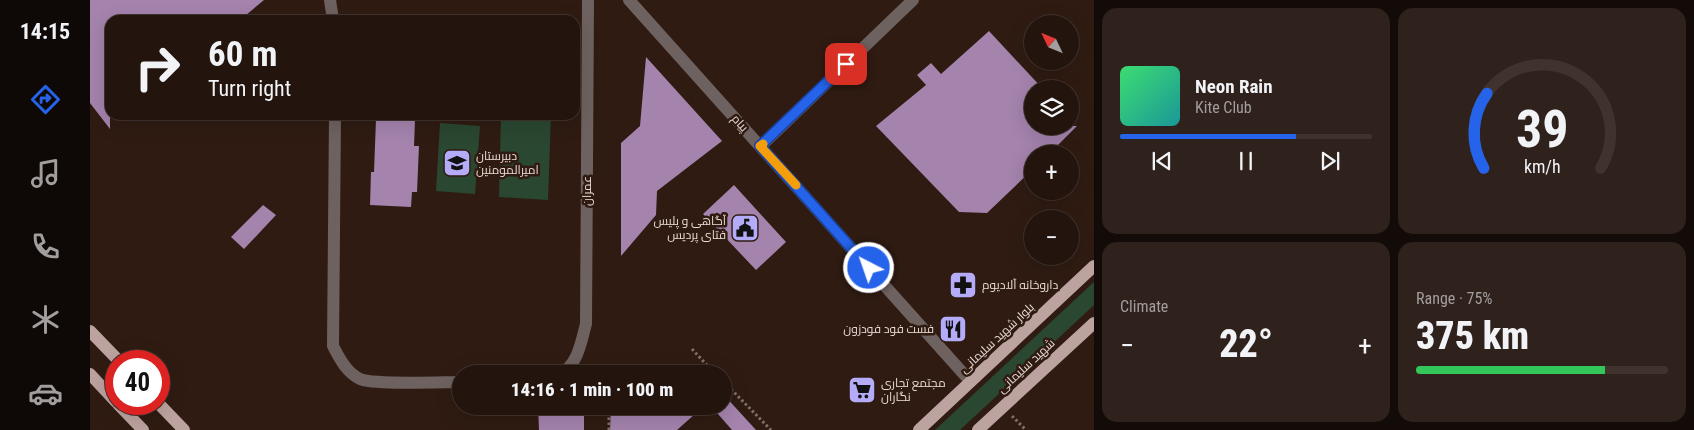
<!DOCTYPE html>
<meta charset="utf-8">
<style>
body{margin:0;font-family:"Roboto Condensed",Cairo,sans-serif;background:#2f211c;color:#f1f3f6;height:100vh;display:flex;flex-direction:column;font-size:19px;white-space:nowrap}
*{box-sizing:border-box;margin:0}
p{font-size:16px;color:#a39e9e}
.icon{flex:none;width:28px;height:28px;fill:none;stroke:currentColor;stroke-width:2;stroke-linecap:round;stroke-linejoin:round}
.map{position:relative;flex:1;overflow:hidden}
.sheet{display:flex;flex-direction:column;gap:8px;padding:8px;background:#130b08;width:600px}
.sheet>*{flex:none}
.hud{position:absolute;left:15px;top:15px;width:475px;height:105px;border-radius:15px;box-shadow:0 5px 20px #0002,0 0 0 1px #40332e;background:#23140e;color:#f1f3f6;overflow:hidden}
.needle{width:32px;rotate:313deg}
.controls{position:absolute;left:934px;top:15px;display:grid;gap:10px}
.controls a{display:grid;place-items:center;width:55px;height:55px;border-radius:50%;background:#23140e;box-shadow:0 5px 20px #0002,0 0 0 1px #40332e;font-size:25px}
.speed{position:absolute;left:15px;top:350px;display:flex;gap:10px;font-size:25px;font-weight:700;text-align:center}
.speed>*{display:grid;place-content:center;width:65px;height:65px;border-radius:50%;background:#23140e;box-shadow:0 5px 20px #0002,0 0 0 1px #40332e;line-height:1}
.speed .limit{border:8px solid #d22;background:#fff;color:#111}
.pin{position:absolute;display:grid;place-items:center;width:42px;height:42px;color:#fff;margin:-21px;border-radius:10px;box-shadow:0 2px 8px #0006}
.me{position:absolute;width:55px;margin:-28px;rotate:319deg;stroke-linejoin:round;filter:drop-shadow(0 0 4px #0008)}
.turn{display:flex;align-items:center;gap:18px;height:105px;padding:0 20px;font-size:22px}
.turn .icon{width:65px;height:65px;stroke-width:2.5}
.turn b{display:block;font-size:35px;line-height:42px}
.big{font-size:38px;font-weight:800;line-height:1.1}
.sheet .card{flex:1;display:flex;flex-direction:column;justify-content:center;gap:8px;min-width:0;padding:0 18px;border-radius:15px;background:#2f211c}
.sheet .dial{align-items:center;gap:0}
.dial svg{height:130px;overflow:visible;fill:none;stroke:#40332e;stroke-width:7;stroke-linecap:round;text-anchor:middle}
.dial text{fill:#f1f3f6;stroke:none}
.song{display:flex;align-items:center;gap:15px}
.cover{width:60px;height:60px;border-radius:8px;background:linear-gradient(135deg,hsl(140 70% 55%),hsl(180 70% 35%))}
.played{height:5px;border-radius:2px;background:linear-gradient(90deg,#2563eb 70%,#40332e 70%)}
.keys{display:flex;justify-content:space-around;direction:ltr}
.heat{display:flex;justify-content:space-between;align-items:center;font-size:28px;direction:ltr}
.charge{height:8px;border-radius:4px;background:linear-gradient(90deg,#34c759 75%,#40332e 0)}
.sheet .tiles{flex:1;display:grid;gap:8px;grid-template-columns:repeat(2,1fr)}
.trip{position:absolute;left:362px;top:365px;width:280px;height:50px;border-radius:25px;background:#23140e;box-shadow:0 5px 20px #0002,0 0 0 1px #40332e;font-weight:800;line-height:50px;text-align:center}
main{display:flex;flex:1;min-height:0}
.tabs{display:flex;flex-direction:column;width:90px;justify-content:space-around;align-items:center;background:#0e0806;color:#a39e9e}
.tabs .icon{width:35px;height:35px}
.tabs .on{color:#2563eb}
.tabs b{font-size:22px;color:#f1f3f6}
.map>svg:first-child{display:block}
.green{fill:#2a4731}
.building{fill:#a483ad}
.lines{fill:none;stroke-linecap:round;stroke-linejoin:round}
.path{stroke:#817068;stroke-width:3;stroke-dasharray:2.5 2.5;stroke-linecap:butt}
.minor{stroke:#6e6260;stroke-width:12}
.major{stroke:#bda3a0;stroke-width:12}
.route-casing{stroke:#184099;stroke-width:12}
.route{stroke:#2563eb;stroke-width:9}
.slow{stroke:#f59e0b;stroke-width:9}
.labels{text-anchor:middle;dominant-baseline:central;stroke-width:5;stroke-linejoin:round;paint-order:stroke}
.street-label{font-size:12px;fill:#e9dbd5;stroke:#2f1b12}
.poi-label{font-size:12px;fill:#e9dbd5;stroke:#2f1b12;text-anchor:start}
</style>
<main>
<nav class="tabs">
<b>14:15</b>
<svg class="icon on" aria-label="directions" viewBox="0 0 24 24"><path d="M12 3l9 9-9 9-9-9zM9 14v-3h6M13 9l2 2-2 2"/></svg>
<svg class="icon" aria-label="music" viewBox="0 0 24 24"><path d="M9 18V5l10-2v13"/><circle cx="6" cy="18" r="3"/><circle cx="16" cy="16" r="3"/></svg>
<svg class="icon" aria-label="phone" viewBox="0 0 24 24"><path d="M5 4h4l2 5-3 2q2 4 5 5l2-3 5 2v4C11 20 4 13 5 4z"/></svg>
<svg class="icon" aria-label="climate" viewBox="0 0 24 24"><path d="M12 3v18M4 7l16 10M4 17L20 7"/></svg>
<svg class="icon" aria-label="car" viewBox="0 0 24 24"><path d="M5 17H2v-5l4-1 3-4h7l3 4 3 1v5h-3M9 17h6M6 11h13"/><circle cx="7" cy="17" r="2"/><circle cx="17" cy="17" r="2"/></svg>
</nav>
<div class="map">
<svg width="1004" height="430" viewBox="0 0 1004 430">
<rect width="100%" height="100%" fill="#2f1b12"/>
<path class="green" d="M411,115H461L458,200L409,197Z
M350,123L390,126L385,194L346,191Z
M1004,282V305L870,430H845Z"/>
<path class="building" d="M0,0H174L150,20H20V70L14,75L20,83V129L0,103Z
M899,31L953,89H942V126H987L959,154H942V170L897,213L869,212L786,126L836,85L827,75L841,63L851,74Z
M556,57L632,141L567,191L566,215L531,256V143L550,126Z
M286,119L325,120L324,146H329L327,192H322L321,207L280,205L281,172H284Z
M644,185L696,242L666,270L613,214Z
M173,205L186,215L154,249L141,237Z
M634,395L666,430H642L621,406H634Z
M448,406H494V430H449Z
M521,406H614L587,430H520Z"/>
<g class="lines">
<path class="path" d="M602,349L625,374
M493,371L519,373H578
M634,382L681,430
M922,416L936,430
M519,430V406"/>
<path class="minor" d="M240,0L243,20
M539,0L880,381
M245,115L243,346C250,359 256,372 270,379C283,385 353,382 371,382
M671,146L823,0
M470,374C488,365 491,342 496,324L498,0"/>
<path class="major" d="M0,331L29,361
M0,374L26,402
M28,404L53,430
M69,404L94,430
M829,430L1004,266
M888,430L1004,323"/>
</g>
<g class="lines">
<g class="route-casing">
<path id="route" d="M756,64L670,146L779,268"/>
</g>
<use href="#route" class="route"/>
<path class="slow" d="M673,144L670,146L706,185"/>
</g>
<defs>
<g id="school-square" transform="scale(1.4375)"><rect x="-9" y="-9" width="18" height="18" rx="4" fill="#b4acf9" stroke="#2f1b12"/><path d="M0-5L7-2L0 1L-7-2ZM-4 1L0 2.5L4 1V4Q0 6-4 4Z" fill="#111"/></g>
<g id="civic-square" transform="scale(1.4375)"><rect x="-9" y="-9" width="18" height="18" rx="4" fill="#b4acf9" stroke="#2f1b12"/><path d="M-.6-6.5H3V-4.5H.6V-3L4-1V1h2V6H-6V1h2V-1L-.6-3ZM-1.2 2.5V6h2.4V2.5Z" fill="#111"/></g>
<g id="pharmacy-square" transform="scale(1.4375)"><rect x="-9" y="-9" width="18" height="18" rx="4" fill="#b4acf9" stroke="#2f1b12"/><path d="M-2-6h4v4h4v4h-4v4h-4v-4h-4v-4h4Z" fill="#111"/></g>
<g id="restaurant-square" transform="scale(1.4375)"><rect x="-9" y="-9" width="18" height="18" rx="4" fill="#b4acf9" stroke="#2f1b12"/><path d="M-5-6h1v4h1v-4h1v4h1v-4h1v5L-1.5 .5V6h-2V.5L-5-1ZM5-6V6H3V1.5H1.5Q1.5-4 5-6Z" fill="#111"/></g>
<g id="supermarket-square" transform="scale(1.4375)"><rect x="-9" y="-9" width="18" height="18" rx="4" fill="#b4acf9" stroke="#2f1b12"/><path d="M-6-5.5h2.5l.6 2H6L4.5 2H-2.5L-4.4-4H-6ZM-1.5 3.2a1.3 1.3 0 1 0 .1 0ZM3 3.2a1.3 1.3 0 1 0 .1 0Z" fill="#111"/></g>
</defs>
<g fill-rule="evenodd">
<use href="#school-square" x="367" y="163"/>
<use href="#civic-square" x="655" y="228"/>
<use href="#pharmacy-square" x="873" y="285"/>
<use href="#restaurant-square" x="863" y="329"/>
<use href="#supermarket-square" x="772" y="390"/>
</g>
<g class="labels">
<g class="street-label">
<text transform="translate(650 123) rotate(48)">پیام</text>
<text transform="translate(497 191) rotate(-90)">عمران</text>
<text transform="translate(907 338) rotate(-43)">بلوار شهید سلیمانی</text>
<text transform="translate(936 366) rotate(-43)">شهید سلیمانی</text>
</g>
<g class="poi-label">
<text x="386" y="156">دبیرستان<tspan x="386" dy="14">امیرالمومنین</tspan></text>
<text x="636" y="221" text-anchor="end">آگاهی و پلیس<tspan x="636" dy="14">فتای پردیس</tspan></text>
<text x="892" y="285">داروخانه آلادیوم</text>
<text x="844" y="329" text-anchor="end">فست فود فودزون</text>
<text x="791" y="383">مجتمع تجاری<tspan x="791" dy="14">نگاران</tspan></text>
</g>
</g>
</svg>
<div class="controls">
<a><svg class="needle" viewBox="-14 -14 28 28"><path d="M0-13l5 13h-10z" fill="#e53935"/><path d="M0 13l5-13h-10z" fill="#a39e9e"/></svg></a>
<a><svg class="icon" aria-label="layers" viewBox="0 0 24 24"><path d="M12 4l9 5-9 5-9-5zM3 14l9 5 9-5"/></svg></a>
<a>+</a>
<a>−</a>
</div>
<div class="speed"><div class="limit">40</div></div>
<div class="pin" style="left:756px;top:64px;background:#d93025"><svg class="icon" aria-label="arrive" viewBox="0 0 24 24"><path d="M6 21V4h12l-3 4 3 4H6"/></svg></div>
<svg class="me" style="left:779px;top:268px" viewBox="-20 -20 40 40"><circle r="17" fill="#2563eb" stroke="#fff" stroke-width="3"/><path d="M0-11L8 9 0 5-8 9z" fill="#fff"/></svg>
<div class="trip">14:16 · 1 min · 100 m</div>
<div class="hud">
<div class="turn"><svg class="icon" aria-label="right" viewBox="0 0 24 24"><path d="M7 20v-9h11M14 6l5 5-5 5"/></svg><div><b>60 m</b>Turn right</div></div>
</div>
</div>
<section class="sheet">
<div class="tiles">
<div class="card">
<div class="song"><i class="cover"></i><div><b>Neon Rain</b><p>Kite Club</p></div></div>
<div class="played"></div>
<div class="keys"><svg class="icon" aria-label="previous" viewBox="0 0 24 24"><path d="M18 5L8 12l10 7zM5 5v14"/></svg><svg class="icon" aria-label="pause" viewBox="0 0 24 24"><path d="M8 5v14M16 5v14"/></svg><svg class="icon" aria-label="next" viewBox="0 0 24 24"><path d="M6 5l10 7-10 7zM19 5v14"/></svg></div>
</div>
<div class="card dial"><svg viewBox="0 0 100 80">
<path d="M14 69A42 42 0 1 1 86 69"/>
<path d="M14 69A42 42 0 0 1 16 23" stroke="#2563eb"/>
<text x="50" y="56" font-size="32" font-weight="700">39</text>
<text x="50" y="72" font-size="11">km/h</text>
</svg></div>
<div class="card"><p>Climate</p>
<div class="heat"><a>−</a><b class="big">22°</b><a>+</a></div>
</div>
<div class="card"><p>Range · 75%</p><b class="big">375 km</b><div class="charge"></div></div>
</div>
</section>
</main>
